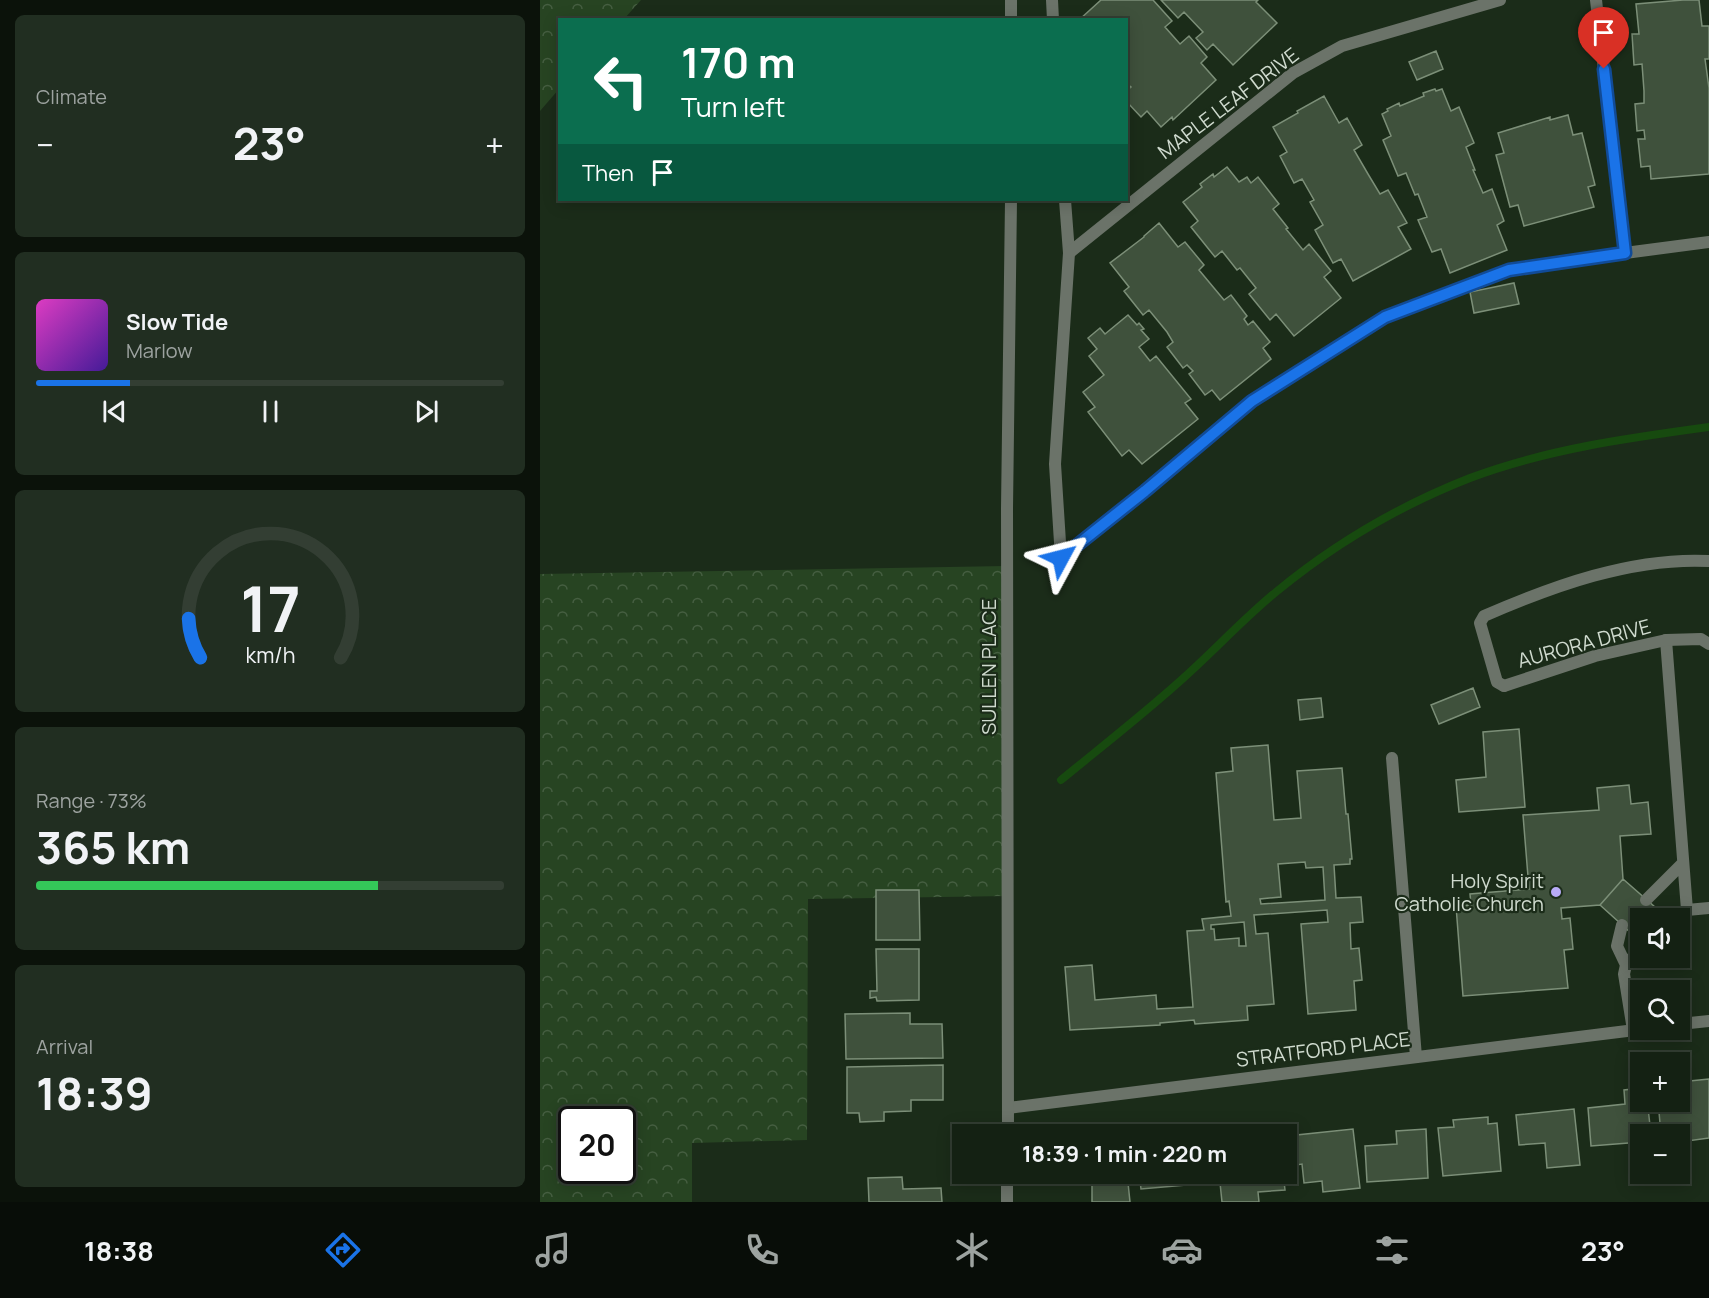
<!DOCTYPE html>
<meta charset="utf-8">
<style>
body{margin:0;font-family:Manrope,sans-serif;background:#212e21;color:#f1f3f6;height:100vh;display:flex;flex-direction:column;font-size:22px;white-space:nowrap}
*{box-sizing:border-box;margin:0}
p{font-size:20px;color:#9da3a0}
.icon{flex:none;width:33px;height:33px;fill:none;stroke:currentColor;stroke-width:2;stroke-linecap:round;stroke-linejoin:round}
.map{position:relative;flex:1;overflow:hidden}
.drawer{display:flex;flex-direction:column;gap:15px;padding:15px;background:#0b120a;width:540px}
.drawer>*{flex:none}
.banner{position:absolute;left:18px;top:18px;width:570px;height:183px;border-radius:0px;box-shadow:0 3px 15px #0003,0 0 0 2px #333e33;background:#0b6e4f;color:#fff;overflow:hidden}
.tools{position:absolute;left:1090px;top:908px;display:grid;gap:12px}
.tools a{display:grid;place-items:center;width:60px;height:60px;border-radius:0px;background:#142113;box-shadow:0 3px 15px #0003,0 0 0 2px #333e33;font-size:30px}
.speed{position:absolute;left:18px;top:1106px;display:flex;gap:12px;font-size:30px;font-weight:700;text-align:center}
.speed>*{display:grid;place-content:center;width:78px;height:78px;border-radius:50%;background:#142113;box-shadow:0 3px 15px #0003,0 0 0 2px #333e33;line-height:1}
.speed .limit{border:3px solid #111;border-radius:9px;background:#fff;color:#111}
.pin{position:absolute;display:grid;place-items:center;width:51px;height:51px;color:#fff;margin:-62px -26px;border-radius:50% 50% 50% 0;rotate:-45deg;box-shadow:0 0 6px #0007}
.pin .icon{rotate:45deg}
.me{position:absolute;width:66px;margin:-33px;rotate:52deg;stroke-linejoin:round;filter:drop-shadow(0 0 4px #0008)}
.turn{display:flex;align-items:center;gap:21px;height:126px;padding:0 24px;font-size:27px}
.turn .icon{width:78px;height:78px;stroke-width:2.5}
.turn b{display:block;font-size:42px;line-height:51px}
.then{display:flex;align-items:center;height:57px;padding:0 24px;background:#0003;gap:12px;font-size:22px}
.big{font-size:45px;font-weight:700;line-height:1.1}
.drawer .card{flex:1;display:flex;flex-direction:column;justify-content:center;gap:9px;min-width:0;padding:0 21px;border-radius:9px;background:#212e21}
.drawer .dial{align-items:center;gap:0}
.dial svg{height:156px;overflow:visible;fill:none;stroke:#333e33;stroke-width:7;stroke-linecap:round;text-anchor:middle}
.dial text{fill:#f1f3f6;stroke:none}
.song{display:flex;align-items:center;gap:18px}
.cover{width:72px;height:72px;border-radius:9px;background:linear-gradient(135deg,hsl(310 70% 55%),hsl(260 70% 35%))}
.played{height:6px;border-radius:3px;background:linear-gradient(90deg,#1a73e8 20%,#333e33 20%)}
.keys{display:flex;justify-content:space-around;direction:ltr}
.heat{display:flex;justify-content:space-between;align-items:center;font-size:33px;direction:ltr}
.charge{height:9px;border-radius:4px;background:linear-gradient(90deg,#34c759 73%,#333e33 0)}
.trip{position:absolute;left:412px;top:1124px;width:345px;height:60px;border-radius:0px;background:#142113;box-shadow:0 3px 15px #0003,0 0 0 2px #333e33;font-weight:700;line-height:60px;text-align:center}
.tab-bar{display:flex;height:96px;justify-content:space-around;align-items:center;background:#080d08;color:#9da3a0}
.tab-bar .icon{width:42px;height:42px}
.tab-bar .selected{color:#1a73e8}
.tab-bar b{font-size:27px;color:#f1f3f6}
main{display:flex;flex:1;min-height:0}
.map>svg:first-child{display:block}
.forest{fill:url(#forest-crowns);fill-rule:evenodd}
.lines{fill:none;stroke-linecap:round;stroke-linejoin:round}
.stream{stroke:#174a0f;stroke-width:8}
.building{fill:#3f513c;stroke:#7c8f78;stroke-width:1.5;fill-rule:evenodd}
.service{stroke:#6b7369;stroke-width:12}
.minor{stroke:#6b7369;stroke-width:12}
.tertiary{stroke:#6b7369;stroke-width:12}
.route-casing{stroke:#114b97;stroke-width:15}
.route{stroke:#1a73e8;stroke-width:10}
.poi-dot{fill:#b8abf7;stroke:#1b2c19;stroke-width:2}
.labels{text-anchor:middle;dominant-baseline:central;stroke-width:4.5;stroke-linejoin:round;paint-order:stroke}
.street-label{font-size:20px;fill:#cfdace;stroke:#1b2c19}
.poi-label{font-size:20px;fill:#cfdace;stroke:#1b2c19;text-anchor:end}
</style>
<main>
<section class="drawer">
<div class="card"><p>Climate</p>
<div class="heat"><a>−</a><b class="big">23°</b><a>+</a></div>
</div>
<div class="card">
<div class="song"><i class="cover"></i><div><b>Slow Tide</b><p>Marlow</p></div></div>
<div class="played"></div>
<div class="keys"><svg class="icon" aria-label="previous" viewBox="0 0 24 24"><path d="M18 5L8 12l10 7zM5 5v14"/></svg><svg class="icon" aria-label="pause" viewBox="0 0 24 24"><path d="M8 5v14M16 5v14"/></svg><svg class="icon" aria-label="next" viewBox="0 0 24 24"><path d="M6 5l10 7-10 7zM19 5v14"/></svg></div>
</div>
<div class="card dial"><svg viewBox="0 0 100 80">
<path d="M14 69A42 42 0 1 1 86 69"/>
<path d="M14 69A42 42 0 0 1 8 49" stroke="#1a73e8"/>
<text x="50" y="56" font-size="32" font-weight="700">17</text>
<text x="50" y="72" font-size="11">km/h</text>
</svg></div>
<div class="card"><p>Range · 73%</p><b class="big">365 km</b><div class="charge"></div></div>
<div class="card"><p>Arrival</p><b class="big">18:39</b></div>
</section>
<div class="map">
<svg width="1169" height="1202" viewBox="0 0 1169 1202">
<defs>
<pattern id="forest-crowns" width="20" height="18" patternUnits="userSpaceOnUse" patternTransform="scale(1.5)"><rect width="20" height="18" fill="#274422"/><path d="M2 6a3 3 0 1 1 6 0M12 15a3 3 0 1 1 6 0" fill="none" stroke="#455e41"/></pattern>
</defs>
<rect width="100%" height="100%" fill="#1b2c19"/>
<path class="forest" d="M0,0H101L84,19L20,20L19,89L0,111Z
M467,566L468,896L268,899L267,1140L152,1143V1202H0V574ZM32,1119H82V1170H32Z"/>
<g class="lines">
<path class="stream" d="M521,780C560,748 601,716 639,682C672,653 702,620 736,592C793,545 861,505 930,478C1007,449 1088,438 1169,427"/>
</g>
<path class="building" d="M561,0H613L632,21L625,27L640,44L649,36L667,57L661,63L676,80L633,120L632,117L621,127L607,111L601,117L586,101V91L591,87L586,83V20H539Z
M621,0H718L716,2L737,23L693,65L673,44L667,50L656,38L663,32L644,12L638,18Z
M1143,0H1159L1162,26H1169V59H1165L1169,88V174L1111,179L1110,166L1101,167L1098,139H1105L1104,130L1097,131L1095,104L1104,103V91L1102,64L1094,65L1092,34H1099L1096,4Z
M896,51L903,69L877,80L869,62Z
M895,89L896,91L902,89L911,111L919,107L934,143L926,147L935,170H933L943,193L952,189L964,221L957,225L967,250L910,273L901,249L892,252L878,220L887,217L878,194L875,195L866,173L858,176L843,140L851,136L842,114L848,111L847,109L859,103L860,106L884,96L883,93Z
M784,96L799,123L807,118L822,145L814,150L828,174L840,194L848,190L867,223L858,227L871,249L813,281L801,259L793,263L775,230L783,225L770,202L774,200L762,179L754,183L740,156L747,152L733,127L758,113L757,111Z
M1028,115L1033,135L1042,133L1055,185L1048,187L1054,207L984,226L978,205L970,207L956,155L964,153L958,133L1010,117V120Z
M687,167L699,182L707,177L711,183L718,177L739,204L733,209L748,228L746,229L763,250L769,244L791,271L784,277L801,298L754,336L736,314L730,320L709,294L716,288L700,268L697,270L682,251L675,257L651,227L658,221L643,202L662,187L660,184L673,174L674,177Z
M619,223L638,247L645,242L664,265L659,270L684,300L691,295L707,316L704,319L708,325L713,321L730,342L723,348L731,359L680,400L672,390L665,395L649,374L653,371L647,365L643,368L627,347L633,342L627,332L609,310L603,315L584,291L589,287L570,263L604,237V236Z
M974,283L979,304L934,313L930,292Z
M588,315L597,325L599,323L604,329L601,330L609,339L599,347L610,361L616,356L651,399L645,403L658,419L602,464L589,450L582,456L548,412L555,407L543,392L564,375L549,356L557,349L548,338L560,328L565,334Z
M933,688L940,707L899,724L891,705Z
M781,698L783,717L760,720L758,700Z
M979,729L985,807L919,812L916,780L946,777L943,732Z
M728,745L734,820L761,818L757,771L802,768L806,814H808L812,859H810V864L794,865L796,898L821,897L823,922L810,923L811,949L819,948L822,980L814,981L816,1010L768,1014L761,924L788,922L787,910L714,915L716,934L728,933L734,1004L707,1006L708,1020L655,1024L654,1020L620,1023V1025L530,1030L525,967L552,965L555,1000L616,995L617,1009L653,1007L647,931L664,930L662,919L691,916L689,901L686,902L676,773L693,771L691,748ZM765,862L766,868L783,867L785,900L721,904L720,899L741,897L738,864ZM704,922L706,946H699V938L675,940L674,929H671V925Z
M1089,785L1091,804L1108,802L1111,834L1080,836L1083,879L1060,905L1021,908L1022,919L1030,918L1033,949L1024,950L1028,988L923,996L916,906L931,905L930,894L989,889L983,815L1059,810L1057,788Z
M1083,879L1115,907L1105,918H1101V923L1091,933L1060,905Z
M336,890H379L380,940H336Z
M336,949H379V1000L337,1001L336,997L330,998V991H337Z
M370,1013V1024H402L403,1058L306,1059L305,1014Z
M403,1065V1100H371V1111L344,1112V1121L320,1122L319,1113H307V1067Z
M1169,1079V1138L1140,1142V1134H1121L1118,1101H1140V1082Z
M1101,1088V1101H1111V1108H1108L1111,1134H1101V1142L1051,1146L1048,1108L1085,1104L1084,1090Z
M1034,1109L1040,1165L1007,1168L1005,1143L979,1145L976,1115Z
M948,1117V1124L957,1123L961,1171L903,1176L898,1128L914,1127L913,1120Z
M813,1129L820,1188L783,1192L782,1181L764,1183L762,1164L750,1166L747,1136Z
M886,1129L888,1178L827,1182L825,1146L857,1144L856,1131Z
M518,1173H587L590,1202H552V1181L519,1184Z
M599,1173H668L669,1183L601,1189Z
M679,1173H743L745,1190L718,1192L719,1202H682Z
M362,1177L363,1189L401,1188L402,1202H329L328,1178Z"/>
<g class="lines">
<path class="service" d="M512,0L513,20
M1056,0L1085,253L1169,242
M525,200L529,253L515,464L521,558L605,491L712,401L845,317L969,270L1085,253
M1126,640L1147,910
M964,686L957,682L940,623L944,616C1013,586 1092,557 1169,561
M852,758L876,1057
M1106,900L1143,863
M1129,918L1147,910L1169,908
M1082,925L1077,946L1086,965
M1093,1030L1084,974L1086,965L1101,947"/>
<path class="minor" d="M529,253L753,73L802,46L960,0
M964,686L1055,656L1126,640L1161,639L1169,644
M1140,1024L1169,1021
M468,1108L1103,1029"/>
<path class="tertiary" d="M471,0V20
M468,1134L467,508L471,200
M467,1202V1173"/>
</g>
<g class="lines">
<g class="route-casing">
<path id="route" d="M521,558L605,491L712,401L845,317L969,270L1085,253L1064,69"/>
</g>
<use href="#route" class="route"/>
</g>
<circle class="poi-dot" cx="1016" cy="892" r="6"/>
<g class="labels">
<g class="street-label">
<text transform="translate(688 103) rotate(-37)">MAPLE LEAF DRIVE</text>
<text transform="translate(1044 643) rotate(-15)">AURORA DRIVE</text>
<text transform="translate(448 667) rotate(-90)">SULLEN PLACE</text>
<text transform="translate(783 1049) rotate(-7)">STRATFORD PLACE</text>
</g>
<g class="poi-label">
<text x="1004" y="880">Holy Spirit<tspan x="1004" dy="23">Catholic Church</tspan></text>
</g>
</g>
</svg>
<div class="tools">
<a><svg class="icon" aria-label="sound" viewBox="0 0 24 24"><path d="M4 9h4l5-4v14l-5-4H4zM17 9q2 3 0 6"/></svg></a>
<a><svg class="icon" aria-label="search" viewBox="0 0 24 24"><circle cx="10" cy="10" r="6"/><path d="M15 15l6 6"/></svg></a>
<a>+</a>
<a>−</a>
</div>
<div class="speed"><div class="limit">20</div></div>
<div class="pin" style="left:1064px;top:69px;background:#d93025"><svg class="icon" aria-label="arrive" viewBox="0 0 24 24"><path d="M6 21V4h12l-3 4 3 4H6"/></svg></div>
<svg class="me" style="left:521px;top:558px" viewBox="-20 -20 40 40"><path d="M0-17L14 15 0 8-14 15z" fill="#1a73e8" stroke="#fff" stroke-width="4"/></svg>
<div class="trip">18:39 · 1 min · 220 m</div>
<div class="banner">
<div class="turn"><svg class="icon" aria-label="left" viewBox="0 0 24 24"><path d="M17 20v-9H6M10 6l-5 5 5 5"/></svg><div><b>170 m</b>Turn left</div></div>
<div class="then">Then<svg class="icon" aria-label="arrive" viewBox="0 0 24 24"><path d="M6 21V4h12l-3 4 3 4H6"/></svg></div>
</div>
</div>
</main>
<nav class="tab-bar">
<b>18:38</b>
<svg class="icon selected" aria-label="directions" viewBox="0 0 24 24"><path d="M12 3l9 9-9 9-9-9zM9 14v-3h6M13 9l2 2-2 2"/></svg>
<svg class="icon" aria-label="music" viewBox="0 0 24 24"><path d="M9 18V5l10-2v13"/><circle cx="6" cy="18" r="3"/><circle cx="16" cy="16" r="3"/></svg>
<svg class="icon" aria-label="phone" viewBox="0 0 24 24"><path d="M5 4h4l2 5-3 2q2 4 5 5l2-3 5 2v4C11 20 4 13 5 4z"/></svg>
<svg class="icon" aria-label="climate" viewBox="0 0 24 24"><path d="M12 3v18M4 7l16 10M4 17L20 7"/></svg>
<svg class="icon" aria-label="car" viewBox="0 0 24 24"><path d="M5 17H2v-5l4-1 3-4h7l3 4 3 1v5h-3M9 17h6M6 11h13"/><circle cx="7" cy="17" r="2"/><circle cx="17" cy="17" r="2"/></svg>
<svg class="icon" aria-label="filters" viewBox="0 0 24 24"><path d="M4 7h16M4 17h16"/><circle cx="9" cy="7" r="2"/><circle cx="15" cy="17" r="2"/></svg>
<b>23°</b>
</nav>
